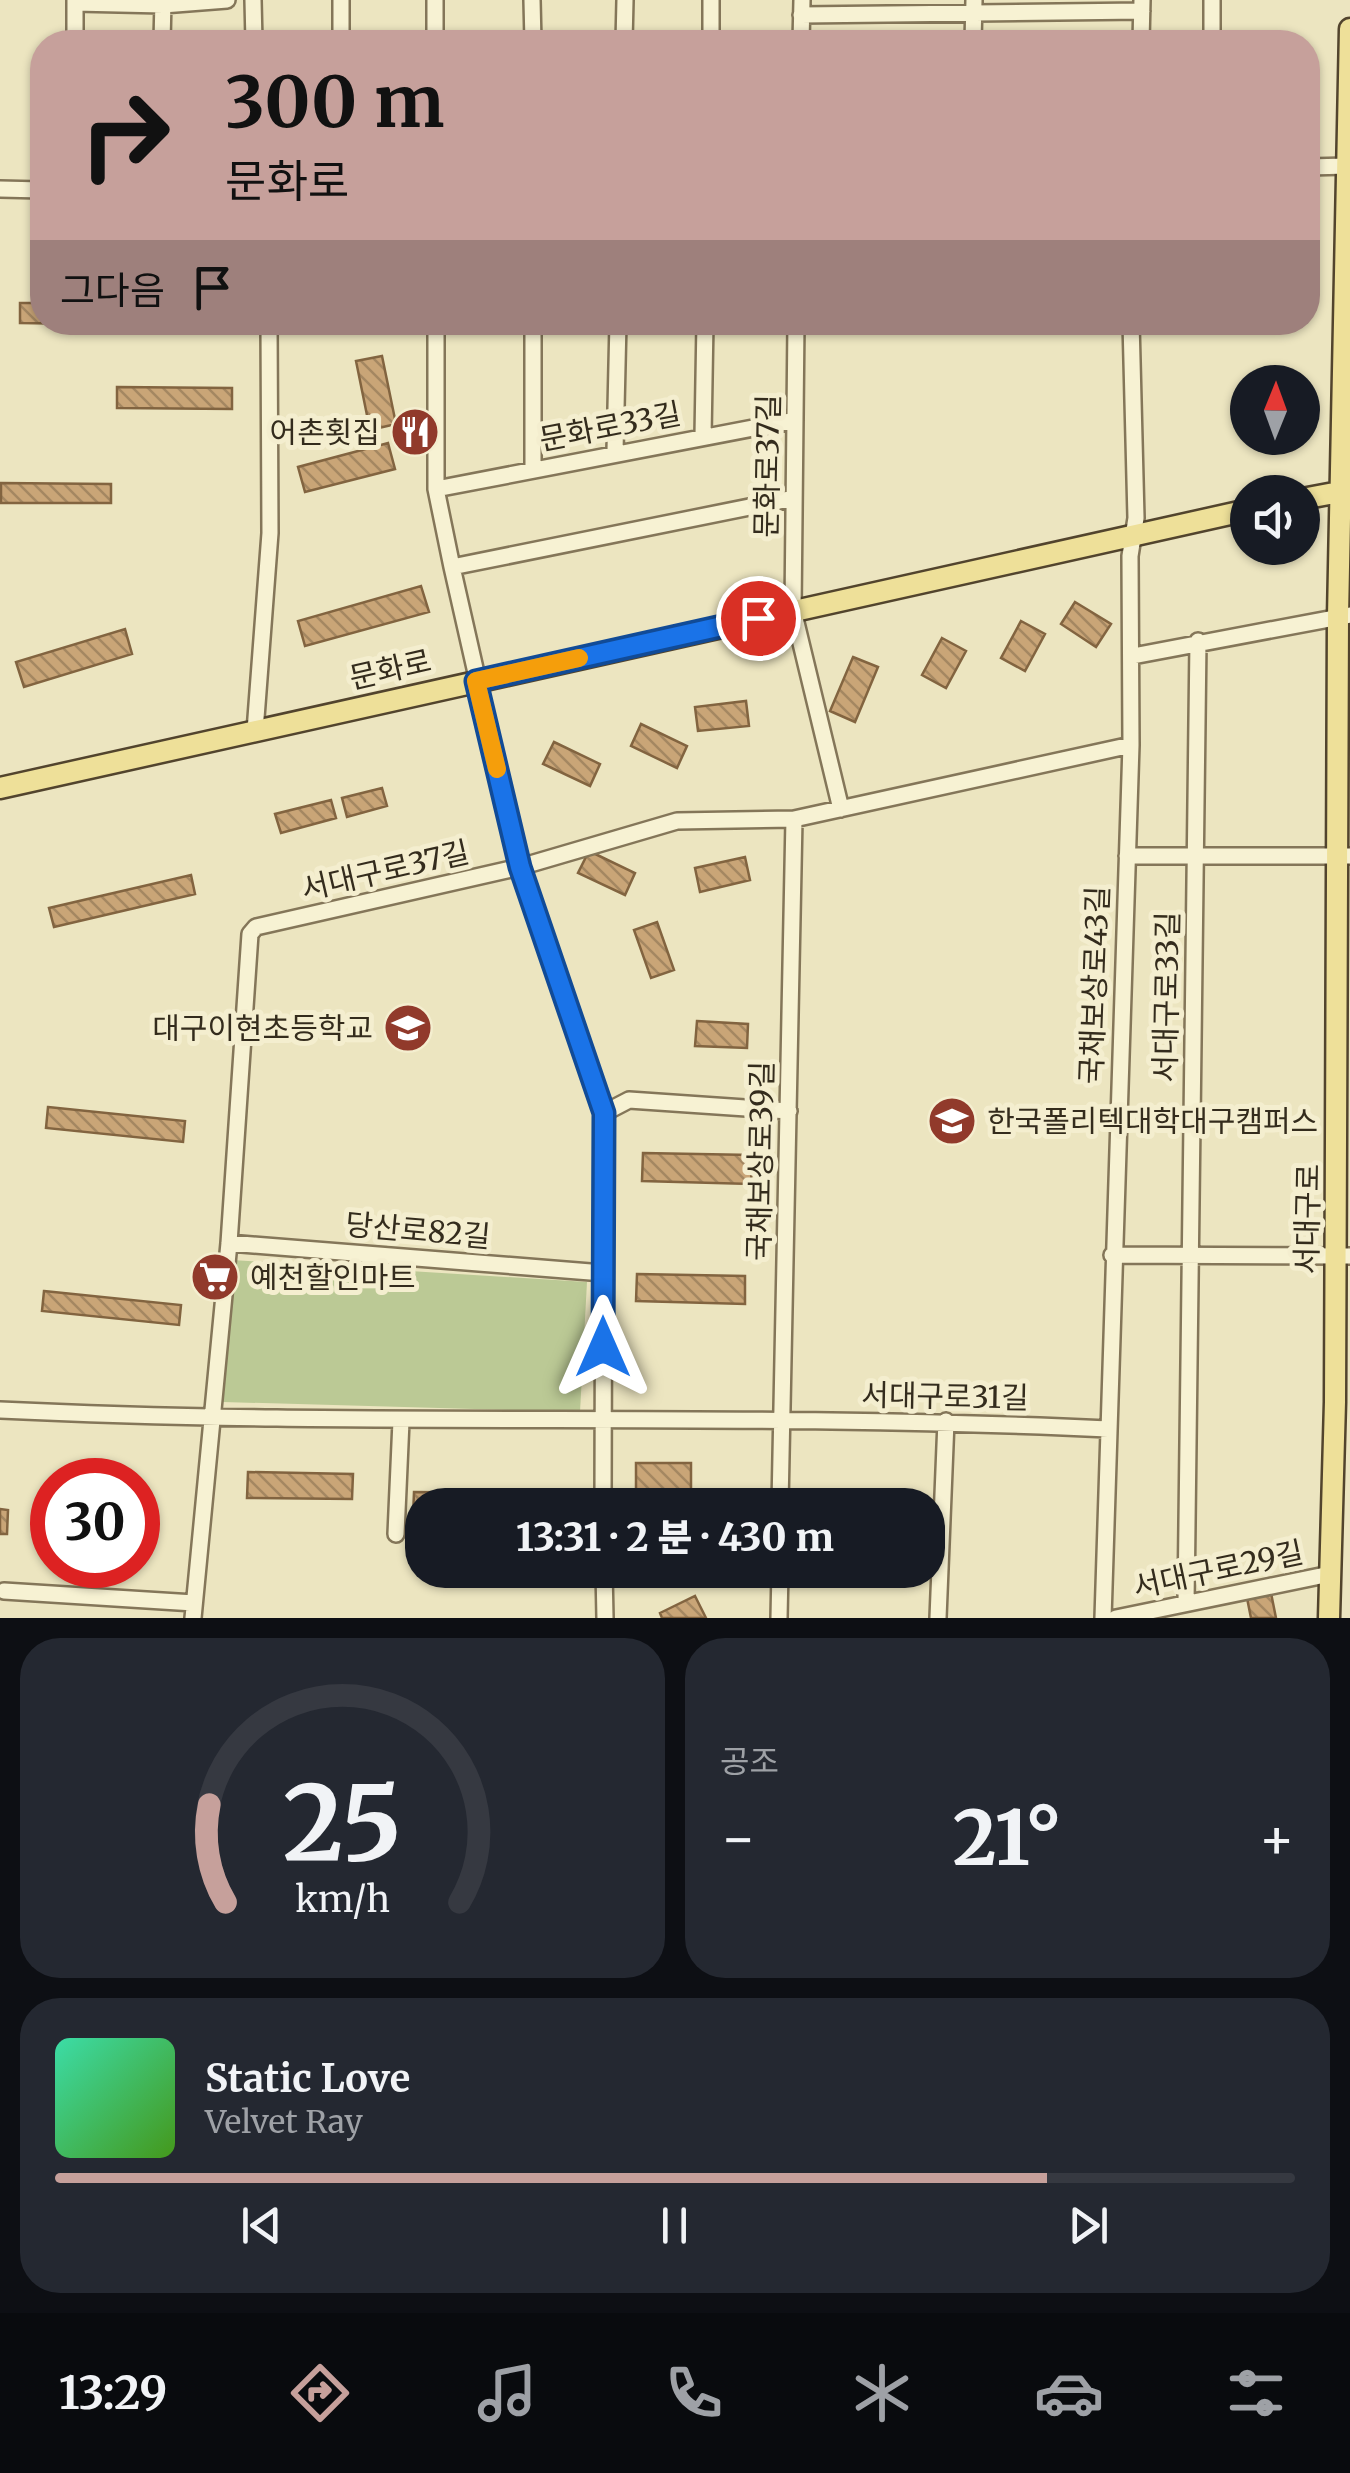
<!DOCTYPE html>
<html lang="ko">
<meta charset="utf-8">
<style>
body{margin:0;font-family:Merriweather,"Noto Sans KR",serif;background:#242831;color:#f1f3f6;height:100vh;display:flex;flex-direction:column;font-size:38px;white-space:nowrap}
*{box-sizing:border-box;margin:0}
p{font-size:32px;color:#9ea1a6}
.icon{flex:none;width:55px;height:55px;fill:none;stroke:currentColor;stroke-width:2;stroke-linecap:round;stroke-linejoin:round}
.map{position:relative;height:1618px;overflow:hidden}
.sheet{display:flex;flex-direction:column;gap:20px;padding:20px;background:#0d0f14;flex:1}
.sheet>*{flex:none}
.hud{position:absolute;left:30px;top:30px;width:1290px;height:305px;border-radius:40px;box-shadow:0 2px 8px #0004;background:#c6a09b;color:#111;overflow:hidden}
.needle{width:65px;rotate:1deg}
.controls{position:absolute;left:1230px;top:365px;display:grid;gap:20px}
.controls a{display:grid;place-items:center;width:90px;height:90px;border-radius:50%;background:#171b24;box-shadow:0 2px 8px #0004;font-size:50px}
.speed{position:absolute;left:30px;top:1458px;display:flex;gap:20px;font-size:50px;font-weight:700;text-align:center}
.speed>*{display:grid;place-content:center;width:130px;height:130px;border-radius:50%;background:#171b24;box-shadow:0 2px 8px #0004;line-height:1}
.speed .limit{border:15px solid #d22;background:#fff;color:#111}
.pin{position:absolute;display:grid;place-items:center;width:85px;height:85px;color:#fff;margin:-42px;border:5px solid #fff;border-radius:50%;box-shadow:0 2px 10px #0007}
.me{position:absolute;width:110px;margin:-55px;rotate:0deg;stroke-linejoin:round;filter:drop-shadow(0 0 8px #0008)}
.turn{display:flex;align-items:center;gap:35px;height:210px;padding:0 30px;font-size:45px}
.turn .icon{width:130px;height:130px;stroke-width:2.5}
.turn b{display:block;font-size:70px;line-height:85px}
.then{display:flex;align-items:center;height:95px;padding:0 30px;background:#0003;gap:20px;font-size:38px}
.big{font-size:75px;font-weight:800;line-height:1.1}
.sheet .widget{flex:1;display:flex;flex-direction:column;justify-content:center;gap:15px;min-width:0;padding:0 35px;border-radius:40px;background:#242831}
.sheet .dial{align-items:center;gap:0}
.dial svg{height:260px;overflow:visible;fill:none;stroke:#363941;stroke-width:7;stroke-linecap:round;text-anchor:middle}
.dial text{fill:#f1f3f6;stroke:none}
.song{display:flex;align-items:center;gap:30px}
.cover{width:120px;height:120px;border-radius:15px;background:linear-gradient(135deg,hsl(160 70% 55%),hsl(100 70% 35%))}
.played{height:10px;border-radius:5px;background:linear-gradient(90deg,#c6a09b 80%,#363941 80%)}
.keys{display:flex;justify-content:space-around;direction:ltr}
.heat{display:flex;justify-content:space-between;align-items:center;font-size:55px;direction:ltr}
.sheet .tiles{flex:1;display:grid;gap:20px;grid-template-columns:1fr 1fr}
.widget:last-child{grid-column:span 2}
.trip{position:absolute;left:405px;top:1488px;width:540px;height:100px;border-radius:40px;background:#171b24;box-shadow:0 2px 8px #0004;font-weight:800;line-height:100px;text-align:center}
.dock{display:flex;height:160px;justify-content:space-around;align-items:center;background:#090b0e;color:#9ea1a6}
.dock .icon{width:70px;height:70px}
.dock .active{color:#c6a09b}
.dock b{font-size:45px;color:#f1f3f6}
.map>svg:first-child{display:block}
.green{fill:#bbc995}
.building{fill:url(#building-back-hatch);stroke:#826440;stroke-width:2.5}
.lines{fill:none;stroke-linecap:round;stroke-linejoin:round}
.minor-casing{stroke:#847659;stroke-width:20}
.major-casing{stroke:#52442d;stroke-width:25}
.minor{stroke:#f7f2d3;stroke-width:15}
.major{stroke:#eee099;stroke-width:20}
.route-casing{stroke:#114b97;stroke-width:25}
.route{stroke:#1a73e8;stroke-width:18}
.slow{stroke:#f59e0b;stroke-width:18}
.labels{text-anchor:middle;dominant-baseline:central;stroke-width:10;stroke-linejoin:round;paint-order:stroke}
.street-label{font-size:30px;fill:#342c1d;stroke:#f4eecf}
.poi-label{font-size:30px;fill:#342c1d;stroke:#f4eecf;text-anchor:end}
</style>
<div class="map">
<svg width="1350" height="1618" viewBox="0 0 1350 1618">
<defs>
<pattern id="building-back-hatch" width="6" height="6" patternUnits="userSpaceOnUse" patternTransform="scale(2.5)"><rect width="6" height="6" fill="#c9a577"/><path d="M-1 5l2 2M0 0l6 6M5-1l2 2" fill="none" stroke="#a48761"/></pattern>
</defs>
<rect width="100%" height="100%" fill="#ece5c0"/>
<path class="green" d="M232,1260L587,1282L580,1412L223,1402Z"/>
<path class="building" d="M20,303H42V322L83,324L20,323Z
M382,356L396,424L370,430L356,361Z
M117,387L232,388V409L117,408Z
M388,443L395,469L305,492L298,467Z
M1,483L111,484V503H1Z
M421,586L429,612L305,646L298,621Z
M1075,602L1111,624L1096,647L1061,624Z
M1021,621L1045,634L1025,671L1001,658Z
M125,629L132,654L24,687L16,662Z
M942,638L966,651L946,688L922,675Z
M853,657L878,667L855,722L830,711Z
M746,701L749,726L698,731L695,707Z
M641,724L687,746L677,768L631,746Z
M554,742L600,764L590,786L543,764Z
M382,788L387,806L347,817L342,798Z
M331,800L336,818L281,833L275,814Z
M589,851L635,873L625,895L578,873Z
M745,857L750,880L700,892L695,868Z
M191,875L195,894L54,927L49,908Z
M657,922L674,970L651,978L634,930Z
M697,1021L748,1024L747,1048L695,1046Z
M48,1107L185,1121L183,1142L46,1128Z
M643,1153L752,1155L751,1184L642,1181Z
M637,1274L745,1276V1304L636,1301Z
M44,1291L181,1305L179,1325L42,1311Z
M636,1463H691V1492H636Z
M248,1472L353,1474L352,1499L247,1498Z
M414,1492L519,1493V1505H422V1518L413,1517Z
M138,1505L152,1506L151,1530H138Z
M0,1509L8,1510L7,1534H0Z
M1271,1593L1276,1618H1251L1247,1598Z
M695,1596L706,1618H662L660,1613Z"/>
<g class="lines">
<g class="minor-casing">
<path id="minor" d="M75,0V42
M253,0L254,42
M435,0V42
M532,0L533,42
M75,3L163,5L227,0
M801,15L1142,11
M162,42L163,0
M341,42V0
M624,42L625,0
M711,42V0
M801,42L802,0
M973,42L974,0
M1141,42L1142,0
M1212,42V0
M1308,167L1348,166
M0,189L42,190
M436,322V489L452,567L520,867L604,1113L603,1505
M533,322V468
M796,322L793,610L841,809
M703,436L705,322
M615,451L618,322
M436,489L795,420
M452,567L794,498
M1133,656L1350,615
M255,731L270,533L269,322
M1127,856H1350
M604,1113L629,1100L789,1111
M229,1243L603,1273
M1112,1255L1350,1256
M0,1410C369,1428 739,1411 1108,1429
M780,1505L794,819
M396,1534L401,1421
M604,1570L605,1618
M4,1591L194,1603
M1186,1603L1198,641
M193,1618L229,1243L250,934L256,927L520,867L677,821L794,819L1131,745
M779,1618L780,1570
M938,1618L946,1421
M1103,1618L1131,745L1130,556L1136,518L1131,322
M1116,1618L1330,1574"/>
</g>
<g class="major-casing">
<path id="major" d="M1302,499L1350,490
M0,788L1248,510
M1329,1618L1335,1402L1338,616L1350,29"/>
</g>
<use href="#minor" class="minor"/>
<use href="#major" class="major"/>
</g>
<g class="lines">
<g class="route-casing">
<path id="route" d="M603,1347L604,1113L520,867L476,681L758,618"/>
</g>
<use href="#route" class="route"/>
<path class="slow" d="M497,769L476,681L579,658"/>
</g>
<defs>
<g id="restaurant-disc" transform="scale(2.5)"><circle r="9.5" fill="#913a2b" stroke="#f4eecf"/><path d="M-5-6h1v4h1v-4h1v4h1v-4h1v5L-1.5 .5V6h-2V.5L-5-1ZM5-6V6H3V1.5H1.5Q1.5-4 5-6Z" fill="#fff"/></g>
<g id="school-disc" transform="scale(2.5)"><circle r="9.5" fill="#913a2b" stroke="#f4eecf"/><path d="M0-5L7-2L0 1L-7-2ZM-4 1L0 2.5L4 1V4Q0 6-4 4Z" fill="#fff"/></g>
<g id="supermarket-disc" transform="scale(2.5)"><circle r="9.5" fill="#913a2b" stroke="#f4eecf"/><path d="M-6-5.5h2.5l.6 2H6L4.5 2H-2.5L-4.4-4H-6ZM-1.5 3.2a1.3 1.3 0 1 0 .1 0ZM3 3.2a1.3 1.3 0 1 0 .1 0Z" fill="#fff"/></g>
</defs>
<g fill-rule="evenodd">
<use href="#restaurant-disc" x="415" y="432"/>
<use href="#school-disc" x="408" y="1028"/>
<use href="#school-disc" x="952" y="1121"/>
<use href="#supermarket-disc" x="215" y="1277"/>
</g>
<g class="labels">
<g class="street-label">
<text transform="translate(610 426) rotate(-11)">문화로33길</text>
<text transform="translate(767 466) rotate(-89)">문화로37길</text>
<text transform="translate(390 669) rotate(-13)">문화로</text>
<text transform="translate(385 870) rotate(-13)">서대구로37길</text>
<text transform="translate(1094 985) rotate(-88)">국채보상로43길</text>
<text transform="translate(1166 997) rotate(-89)">서대구로33길</text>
<text transform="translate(760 1161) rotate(-89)">국채보상로39길</text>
<text transform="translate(1307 1219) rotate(-89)">서대구로</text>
<text transform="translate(418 1230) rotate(5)">당산로82길</text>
<text transform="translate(945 1396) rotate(1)">서대구로31길</text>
<text transform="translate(1218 1569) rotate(-12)">서대구로29길</text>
</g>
<g class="poi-label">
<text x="380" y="432">어촌횟집</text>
<text x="373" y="1028">대구이현초등학교</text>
<text x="987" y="1121" text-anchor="start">한국폴리텍대학대구캠퍼스</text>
<text x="250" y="1277" text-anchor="start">예천할인마트</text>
</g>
</g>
</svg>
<div class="controls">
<a><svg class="needle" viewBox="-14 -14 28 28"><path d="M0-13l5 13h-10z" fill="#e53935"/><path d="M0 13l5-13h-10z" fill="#9ea1a6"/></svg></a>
<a><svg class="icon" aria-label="sound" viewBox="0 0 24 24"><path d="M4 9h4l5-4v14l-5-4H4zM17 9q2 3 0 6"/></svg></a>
</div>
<div class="speed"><div class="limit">30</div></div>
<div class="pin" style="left:758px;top:618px;background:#d93025"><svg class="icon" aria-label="arrive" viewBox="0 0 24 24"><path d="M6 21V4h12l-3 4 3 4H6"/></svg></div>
<svg class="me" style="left:603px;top:1347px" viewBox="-20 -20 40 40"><path d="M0-17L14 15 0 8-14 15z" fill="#1a73e8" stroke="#fff" stroke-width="4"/></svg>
<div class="trip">13:31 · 2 분 · 430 m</div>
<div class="hud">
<div class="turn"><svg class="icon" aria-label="right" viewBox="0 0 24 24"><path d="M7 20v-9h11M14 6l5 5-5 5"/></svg><div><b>300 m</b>문화로</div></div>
<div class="then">그다음<svg class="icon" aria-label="arrive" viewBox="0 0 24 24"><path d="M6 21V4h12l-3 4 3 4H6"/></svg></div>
</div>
</div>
<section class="sheet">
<div class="tiles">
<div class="widget dial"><svg viewBox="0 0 100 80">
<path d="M14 69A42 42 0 1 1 86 69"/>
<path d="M14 69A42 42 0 0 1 9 39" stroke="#c6a09b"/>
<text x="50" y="56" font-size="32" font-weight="700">25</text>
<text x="50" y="72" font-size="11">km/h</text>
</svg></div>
<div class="widget"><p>공조</p>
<div class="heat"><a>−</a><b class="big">21°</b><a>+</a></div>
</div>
<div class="widget">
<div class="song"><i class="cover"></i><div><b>Static Love</b><p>Velvet Ray</p></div></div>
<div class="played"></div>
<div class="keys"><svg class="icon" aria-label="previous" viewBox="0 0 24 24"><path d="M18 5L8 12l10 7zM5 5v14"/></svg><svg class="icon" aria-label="pause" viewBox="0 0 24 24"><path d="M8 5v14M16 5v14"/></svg><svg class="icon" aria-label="next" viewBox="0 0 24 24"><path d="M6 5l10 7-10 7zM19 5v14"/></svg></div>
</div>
</div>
</section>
<nav class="dock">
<b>13:29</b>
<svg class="icon active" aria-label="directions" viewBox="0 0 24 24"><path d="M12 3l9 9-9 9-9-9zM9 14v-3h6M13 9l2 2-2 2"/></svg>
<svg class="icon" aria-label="music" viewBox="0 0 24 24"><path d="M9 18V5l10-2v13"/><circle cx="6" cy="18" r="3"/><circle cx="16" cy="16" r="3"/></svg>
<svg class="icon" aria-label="phone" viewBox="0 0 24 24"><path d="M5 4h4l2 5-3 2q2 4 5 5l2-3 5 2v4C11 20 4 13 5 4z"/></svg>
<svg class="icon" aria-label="climate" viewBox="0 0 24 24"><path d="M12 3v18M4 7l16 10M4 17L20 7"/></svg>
<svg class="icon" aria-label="car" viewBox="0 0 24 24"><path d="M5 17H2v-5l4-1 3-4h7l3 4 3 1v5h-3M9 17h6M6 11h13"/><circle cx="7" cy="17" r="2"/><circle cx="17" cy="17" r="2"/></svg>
<svg class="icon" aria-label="filters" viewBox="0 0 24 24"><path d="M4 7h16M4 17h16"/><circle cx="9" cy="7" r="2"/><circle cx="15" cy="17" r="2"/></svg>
</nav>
